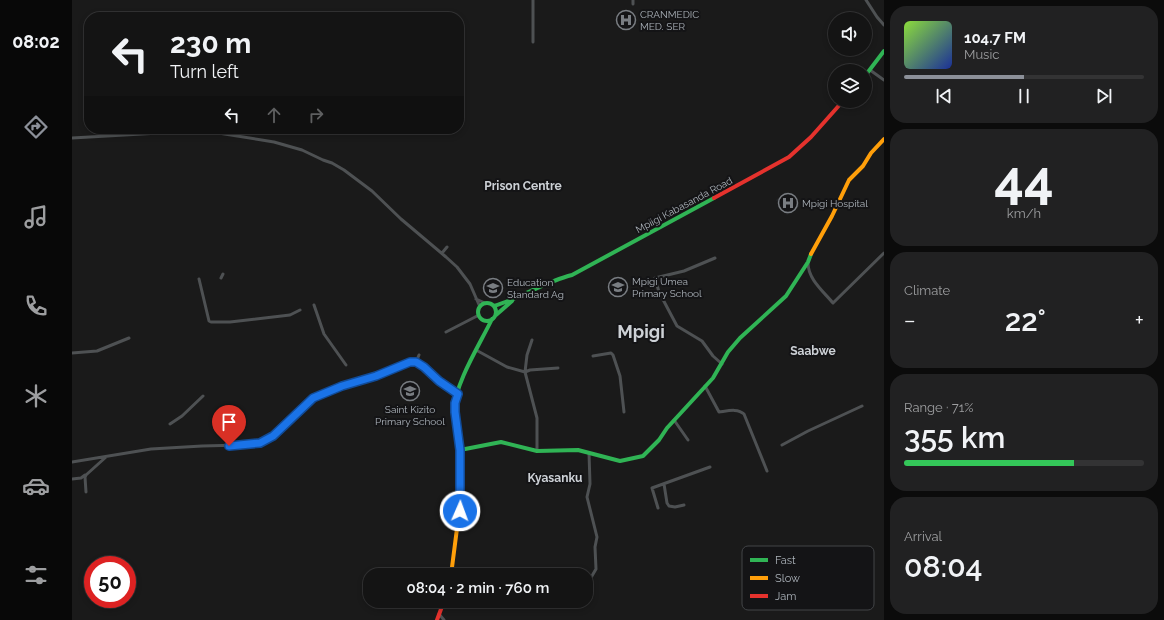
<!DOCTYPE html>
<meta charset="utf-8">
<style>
body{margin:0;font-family:Raleway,sans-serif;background:#212122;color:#f1f3f6;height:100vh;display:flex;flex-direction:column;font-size:15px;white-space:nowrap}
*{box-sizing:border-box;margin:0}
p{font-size:13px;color:#9d9ea0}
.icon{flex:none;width:22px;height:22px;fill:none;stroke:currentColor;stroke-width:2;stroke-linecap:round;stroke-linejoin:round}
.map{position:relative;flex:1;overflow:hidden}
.sheet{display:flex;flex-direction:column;gap:6px;padding:6px;background:#0b0b0b;width:280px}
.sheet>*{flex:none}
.top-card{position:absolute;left:12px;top:12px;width:380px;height:122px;border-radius:16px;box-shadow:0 2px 6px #0003,0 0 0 1px #333334;background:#141414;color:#f1f3f6;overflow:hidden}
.buttons{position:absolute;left:756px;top:12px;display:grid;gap:8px}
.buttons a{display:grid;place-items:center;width:44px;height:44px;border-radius:50%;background:#141414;box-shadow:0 2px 6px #0003,0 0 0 1px #333334;font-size:20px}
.speed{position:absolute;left:12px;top:556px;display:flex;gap:8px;font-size:20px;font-weight:700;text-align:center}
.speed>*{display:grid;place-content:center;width:52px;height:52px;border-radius:50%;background:#141414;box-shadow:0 2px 6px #0003,0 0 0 1px #333334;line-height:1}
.speed .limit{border:6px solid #d22;background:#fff;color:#111}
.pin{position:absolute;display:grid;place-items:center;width:34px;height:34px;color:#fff;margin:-41px -17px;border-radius:50% 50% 50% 0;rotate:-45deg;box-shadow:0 0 4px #0007}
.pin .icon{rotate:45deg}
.me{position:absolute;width:44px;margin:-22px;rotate:2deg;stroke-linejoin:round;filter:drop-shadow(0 0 3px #0008)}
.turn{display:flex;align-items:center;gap:14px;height:84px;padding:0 20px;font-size:18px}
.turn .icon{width:52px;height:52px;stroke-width:2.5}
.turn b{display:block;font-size:28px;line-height:34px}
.lanes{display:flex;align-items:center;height:38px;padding:0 20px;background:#0003;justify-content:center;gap:20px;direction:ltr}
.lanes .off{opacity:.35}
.big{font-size:30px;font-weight:600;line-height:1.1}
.sheet .card{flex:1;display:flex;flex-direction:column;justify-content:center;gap:6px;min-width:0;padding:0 14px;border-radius:16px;background:#212122}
.sheet .dial{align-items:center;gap:0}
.dial b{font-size:52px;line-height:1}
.song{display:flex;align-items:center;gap:12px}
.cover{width:48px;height:48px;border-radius:6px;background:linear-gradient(135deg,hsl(90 70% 55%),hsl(230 70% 35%))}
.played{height:4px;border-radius:2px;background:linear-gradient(90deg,#8c9099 50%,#333334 50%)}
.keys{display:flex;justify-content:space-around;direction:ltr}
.heat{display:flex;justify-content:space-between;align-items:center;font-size:22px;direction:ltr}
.charge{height:6px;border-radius:3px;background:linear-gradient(90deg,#34c759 71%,#333334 0)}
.trip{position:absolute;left:291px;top:568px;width:230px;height:40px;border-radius:16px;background:#141414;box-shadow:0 2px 6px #0003,0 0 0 1px #333334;font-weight:600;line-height:40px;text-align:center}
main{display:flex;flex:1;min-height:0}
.dock{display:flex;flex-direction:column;width:72px;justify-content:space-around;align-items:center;background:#080808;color:#9d9ea0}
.dock .icon{width:28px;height:28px}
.dock .active{color:#8c9099}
.dock b{font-size:18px;color:#f1f3f6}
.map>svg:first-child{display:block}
.built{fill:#242527}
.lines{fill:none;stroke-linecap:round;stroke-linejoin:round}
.street{stroke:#4e5153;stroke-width:3}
.fast{stroke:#30b455;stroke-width:4}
.slow{stroke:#ff9f0a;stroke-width:4}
.jam{stroke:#e5322d;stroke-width:4}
.route-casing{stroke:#114b97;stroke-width:10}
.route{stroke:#1a73e8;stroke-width:7}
.labels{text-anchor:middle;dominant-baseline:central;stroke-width:4;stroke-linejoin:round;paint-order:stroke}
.poi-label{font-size:10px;fill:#acb3ba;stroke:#141416;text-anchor:start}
.street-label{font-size:10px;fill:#acb3ba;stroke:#141416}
.quarter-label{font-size:12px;font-weight:bold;fill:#cdd1d6;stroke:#141416}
.town-label{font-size:18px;font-weight:bold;fill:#cdd1d6;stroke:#141416}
.key{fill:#141416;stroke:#424447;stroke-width:1}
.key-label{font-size:11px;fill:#acb3ba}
</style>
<main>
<nav class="dock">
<b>08:02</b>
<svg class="icon active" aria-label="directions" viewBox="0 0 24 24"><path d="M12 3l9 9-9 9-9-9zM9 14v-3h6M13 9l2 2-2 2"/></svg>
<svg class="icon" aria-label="music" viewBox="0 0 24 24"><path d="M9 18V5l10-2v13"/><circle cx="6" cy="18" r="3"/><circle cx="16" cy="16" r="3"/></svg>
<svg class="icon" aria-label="phone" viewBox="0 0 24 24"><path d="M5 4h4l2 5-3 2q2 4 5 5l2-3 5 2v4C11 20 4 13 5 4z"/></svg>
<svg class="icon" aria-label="climate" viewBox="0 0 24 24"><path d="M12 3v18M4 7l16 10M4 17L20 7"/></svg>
<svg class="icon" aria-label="car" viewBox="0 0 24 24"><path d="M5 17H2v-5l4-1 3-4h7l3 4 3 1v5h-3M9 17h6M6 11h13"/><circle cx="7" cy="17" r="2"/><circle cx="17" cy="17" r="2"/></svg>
<svg class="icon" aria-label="filters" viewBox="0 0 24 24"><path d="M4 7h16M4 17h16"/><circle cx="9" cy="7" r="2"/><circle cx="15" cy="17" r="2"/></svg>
</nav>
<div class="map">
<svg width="812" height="620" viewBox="0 0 812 620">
<rect width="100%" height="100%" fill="#1a1a1a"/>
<path class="built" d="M714,192L719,197L725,200L727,206L715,215L704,200Z"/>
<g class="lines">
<path class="street" d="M794,0L805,17L812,25
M561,4V0
M461,42V0
M798,70L812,80
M0,138L105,132H140L202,142L230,150L251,160L260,163L272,170L300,191L329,219L374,257L385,267L398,284L408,307
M370,253L375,247
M643,258L612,271L583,278L587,292L605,326L630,341L641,356L650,364
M736,263C736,279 751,291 761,303L812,253
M149,278L151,274
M127,279L137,321L139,322H158L218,315L228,310
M404,299L413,303
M242,305L252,334L274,365
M374,332L407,315
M460,340L455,355L453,372L465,418V451
M404,350L435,367L453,372L458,370L486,368
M0,353L25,351L57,338
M521,356L539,353L541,355L548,376L552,412
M344,362L347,355
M633,386L647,412C655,411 666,408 672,414L695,471
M602,420L616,440
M98,424L110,416L131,396
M710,445L736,431L790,406
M517,453L518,484L515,497L525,537L523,547L524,569L517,581
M0,462L79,449L130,446L170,445L188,443L201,437L241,398L270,386L304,376L338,362C350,362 359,374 368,381C373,386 380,390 386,394
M0,479L9,478L13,475
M592,484L595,503L597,506L603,507L612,505
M14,492L13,477L14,475L34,457
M586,508L580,488L638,467
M367,614L372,620"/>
<path class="fast" d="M793,76L812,51
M406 312a9 9 0 1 1 18 0a9 9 0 1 1-18 0Z
M422,306C449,298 472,282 500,275L642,198
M424,315L440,301
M388,450L429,442L465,451L506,450L548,461L571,456L587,440L595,428L641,378L656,352L668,338L714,296L736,262L739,254
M388,456C388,440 382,425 382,410C383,383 408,344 420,319"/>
<path class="slow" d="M739,254L760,216L777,180L791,166L799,153L812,139
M379,575L387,513L388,456"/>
<path class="jam" d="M642,198L717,157L739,137L771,101
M365,620L372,601"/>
</g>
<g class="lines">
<g class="route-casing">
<path id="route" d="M157,446L188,443L201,436L241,398L270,386L304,376L338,362H344L352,367L367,381L386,394L383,403V412L388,450V511"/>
</g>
<use href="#route" class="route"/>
</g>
<defs>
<g id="hospital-ring" transform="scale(1)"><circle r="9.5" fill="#141416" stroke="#797d82" stroke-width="1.5"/><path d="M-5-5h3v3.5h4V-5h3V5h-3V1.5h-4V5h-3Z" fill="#797d82"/></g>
<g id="school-ring" transform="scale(1)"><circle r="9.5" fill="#141416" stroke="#797d82" stroke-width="1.5"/><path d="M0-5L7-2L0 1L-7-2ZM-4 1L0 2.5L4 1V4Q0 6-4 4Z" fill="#797d82"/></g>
</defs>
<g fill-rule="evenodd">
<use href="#hospital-ring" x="554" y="20"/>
<use href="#hospital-ring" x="716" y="203"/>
<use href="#school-ring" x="546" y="287"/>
<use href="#school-ring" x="421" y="288"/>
<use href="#school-ring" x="338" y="391"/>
</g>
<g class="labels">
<g class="poi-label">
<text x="568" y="14">CRANMEDIC<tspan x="568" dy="12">MED. SER</tspan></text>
<text x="730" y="203">Mpigi Hospital</text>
<text x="560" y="281">Mpigi Umea<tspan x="560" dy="12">Primary School</tspan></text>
<text x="435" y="282">Education<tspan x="435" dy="12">Standard Ag</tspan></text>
<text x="338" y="409" text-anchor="middle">Saint Kizito<tspan x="338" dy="12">Primary School</tspan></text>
</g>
<g class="street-label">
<text transform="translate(612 205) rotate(-28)">Mpiigi Kabasanda Road</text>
</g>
<g class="quarter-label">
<text x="451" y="186">Prison Centre</text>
<text x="741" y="351">Saabwe</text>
<text x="483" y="478">Kyasanku</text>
</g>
<g class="town-label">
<text x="569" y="331">Mpigi</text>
</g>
</g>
<rect x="670" y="546" width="132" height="64" rx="6" class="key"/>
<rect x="678" y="558" width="18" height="4" fill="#30b455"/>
<rect x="678" y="576" width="18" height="4" fill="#ff9f0a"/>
<rect x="678" y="594" width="18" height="4" fill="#e5322d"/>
<g class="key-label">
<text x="703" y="564">Fast</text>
<text x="703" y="582">Slow</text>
<text x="703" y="600">Jam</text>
</g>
</svg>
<div class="buttons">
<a><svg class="icon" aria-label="sound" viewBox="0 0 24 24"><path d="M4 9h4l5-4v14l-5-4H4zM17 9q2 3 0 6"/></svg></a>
<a><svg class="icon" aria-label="layers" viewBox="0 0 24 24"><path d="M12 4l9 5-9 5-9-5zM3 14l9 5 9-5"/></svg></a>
</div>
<div class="speed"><div class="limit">50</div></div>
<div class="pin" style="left:157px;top:446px;background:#d93025"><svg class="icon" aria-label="arrive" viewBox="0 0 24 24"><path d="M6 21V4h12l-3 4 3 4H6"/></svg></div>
<svg class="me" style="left:388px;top:511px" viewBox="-20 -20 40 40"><circle r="17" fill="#1a73e8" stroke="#fff" stroke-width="3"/><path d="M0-11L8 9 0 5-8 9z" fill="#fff"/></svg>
<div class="trip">08:04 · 2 min · 760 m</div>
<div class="top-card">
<div class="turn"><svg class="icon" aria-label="left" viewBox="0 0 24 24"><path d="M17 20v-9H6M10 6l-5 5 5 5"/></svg><div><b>230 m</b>Turn left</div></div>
<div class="lanes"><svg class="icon" aria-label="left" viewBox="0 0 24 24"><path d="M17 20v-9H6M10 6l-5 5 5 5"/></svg><svg class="icon off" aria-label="ahead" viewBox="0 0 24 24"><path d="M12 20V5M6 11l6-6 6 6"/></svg><svg class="icon off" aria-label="right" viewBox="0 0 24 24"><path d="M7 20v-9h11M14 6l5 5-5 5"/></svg></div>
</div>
</div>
<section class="sheet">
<div class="card">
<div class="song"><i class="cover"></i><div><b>104.7 FM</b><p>Music</p></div></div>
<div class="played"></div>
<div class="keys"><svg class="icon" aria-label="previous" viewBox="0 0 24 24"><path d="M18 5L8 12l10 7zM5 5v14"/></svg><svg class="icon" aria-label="pause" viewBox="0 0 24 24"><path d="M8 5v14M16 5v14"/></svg><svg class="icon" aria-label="next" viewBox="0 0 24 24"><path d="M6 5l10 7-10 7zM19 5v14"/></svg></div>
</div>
<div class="card dial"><b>44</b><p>km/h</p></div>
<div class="card"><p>Climate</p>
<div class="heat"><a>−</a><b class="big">22°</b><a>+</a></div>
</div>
<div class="card"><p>Range · 71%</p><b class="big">355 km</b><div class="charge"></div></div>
<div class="card"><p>Arrival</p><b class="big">08:04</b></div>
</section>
</main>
